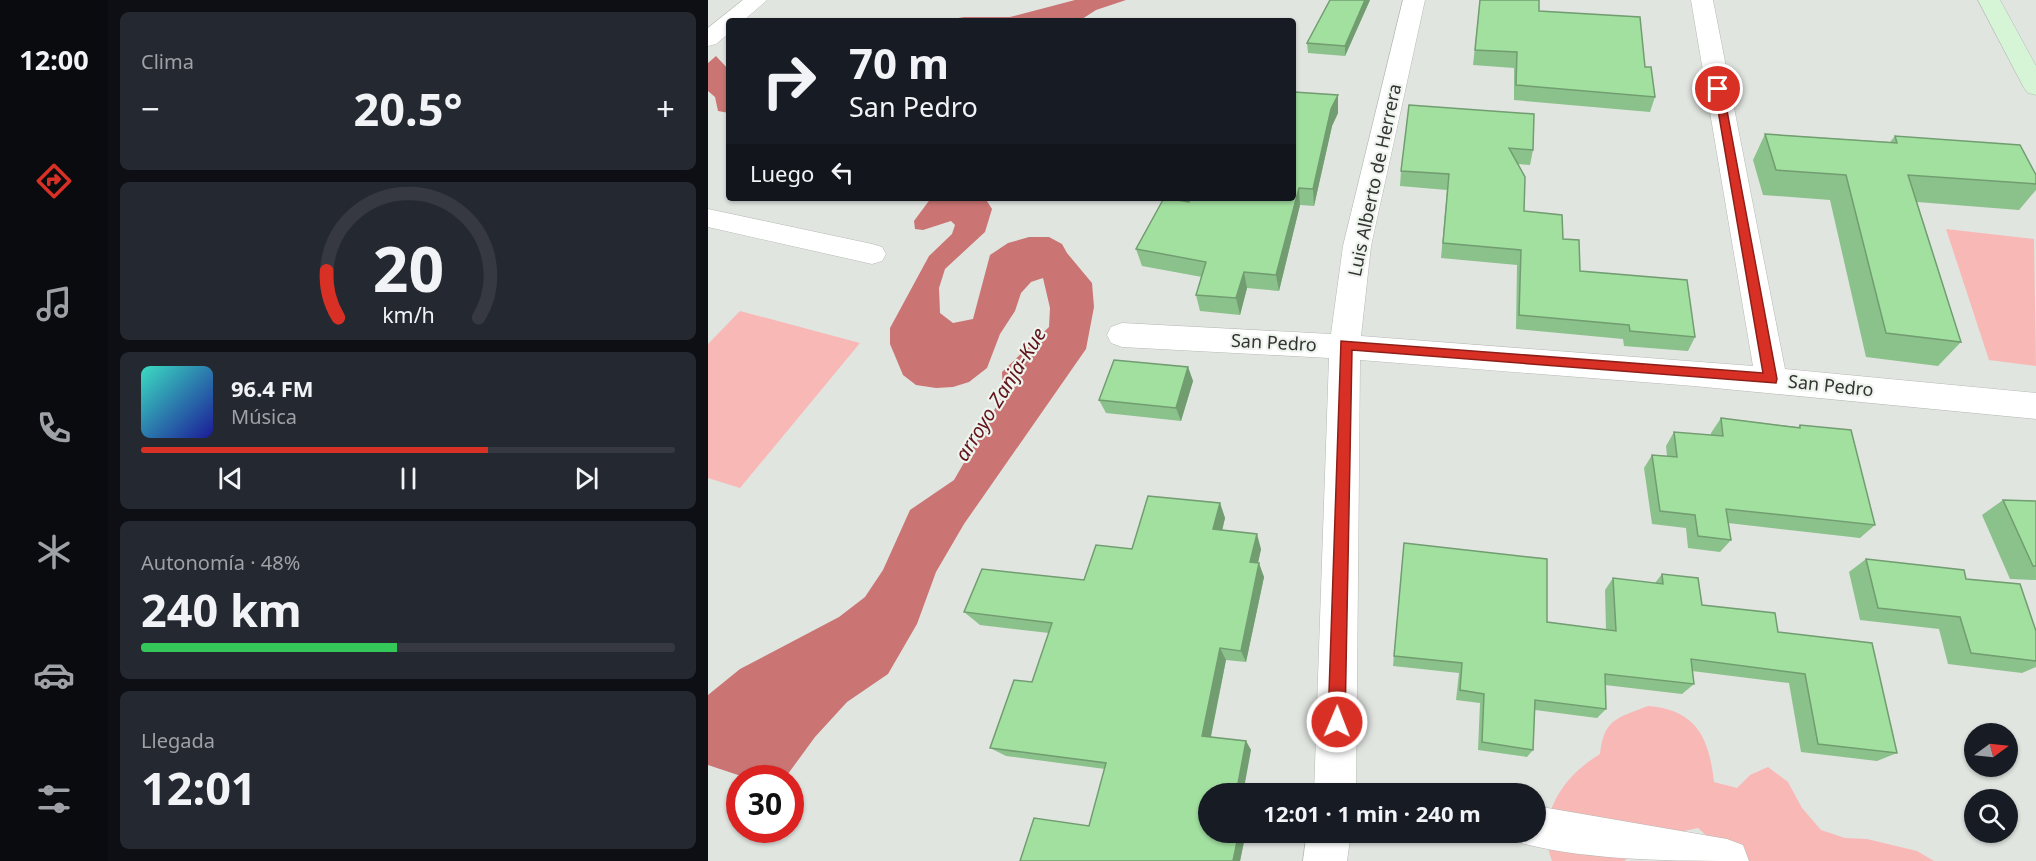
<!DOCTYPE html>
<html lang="es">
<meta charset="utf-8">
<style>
body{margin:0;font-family:"Noto Sans",sans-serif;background:#242831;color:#f1f3f6;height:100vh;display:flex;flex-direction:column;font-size:22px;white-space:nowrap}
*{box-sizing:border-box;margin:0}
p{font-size:20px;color:#9ea1a6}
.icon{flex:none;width:33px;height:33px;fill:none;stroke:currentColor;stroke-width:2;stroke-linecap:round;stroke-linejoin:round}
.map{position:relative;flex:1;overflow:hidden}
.side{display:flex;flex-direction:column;gap:12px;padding:12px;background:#0d0f14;width:600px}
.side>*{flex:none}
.top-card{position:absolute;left:18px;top:18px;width:570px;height:183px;border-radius:6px;box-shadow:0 2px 4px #0004;background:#171b24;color:#f1f3f6;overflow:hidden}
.needle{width:39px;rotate:75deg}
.controls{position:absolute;left:1256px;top:723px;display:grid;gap:12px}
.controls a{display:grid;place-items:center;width:54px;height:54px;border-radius:50%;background:#171b24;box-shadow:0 2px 4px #0004;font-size:30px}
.speed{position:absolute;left:18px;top:765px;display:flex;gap:12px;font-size:30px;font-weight:700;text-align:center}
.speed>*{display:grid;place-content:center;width:78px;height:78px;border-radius:50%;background:#171b24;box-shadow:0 2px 4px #0004;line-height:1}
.speed .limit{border:9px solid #d22;background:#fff;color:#111}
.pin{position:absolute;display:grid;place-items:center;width:51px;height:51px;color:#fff;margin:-26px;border:3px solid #fff;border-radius:50%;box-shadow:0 2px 6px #0007}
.me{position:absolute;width:66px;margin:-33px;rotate:1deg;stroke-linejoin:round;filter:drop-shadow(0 0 4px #0008)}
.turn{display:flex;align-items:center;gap:21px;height:126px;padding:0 24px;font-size:27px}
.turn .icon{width:78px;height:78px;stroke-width:2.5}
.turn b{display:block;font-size:42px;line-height:51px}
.then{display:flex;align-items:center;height:57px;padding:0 24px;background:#0003;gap:12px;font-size:22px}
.big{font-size:45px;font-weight:700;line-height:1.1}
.side .widget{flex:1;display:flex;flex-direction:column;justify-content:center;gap:9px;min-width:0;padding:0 21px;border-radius:9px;background:#242831}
.side .dial{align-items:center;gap:0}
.dial svg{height:156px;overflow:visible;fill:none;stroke:#363941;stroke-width:7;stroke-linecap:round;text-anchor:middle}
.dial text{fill:#f1f3f6;stroke:none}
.song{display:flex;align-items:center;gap:18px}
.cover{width:72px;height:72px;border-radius:9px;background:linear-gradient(135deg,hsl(170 70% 55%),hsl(240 70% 35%))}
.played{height:6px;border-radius:3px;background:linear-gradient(90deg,#d93025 65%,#363941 65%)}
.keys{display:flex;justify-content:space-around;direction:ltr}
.heat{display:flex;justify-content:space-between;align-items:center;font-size:33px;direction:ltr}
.charge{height:9px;border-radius:4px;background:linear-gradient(90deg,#34c759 48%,#363941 0)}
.trip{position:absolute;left:490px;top:783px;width:348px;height:60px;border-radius:30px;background:#171b24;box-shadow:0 2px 4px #0004;font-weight:700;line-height:60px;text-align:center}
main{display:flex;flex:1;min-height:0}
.menu{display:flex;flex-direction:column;width:108px;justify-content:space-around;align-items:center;background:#090b0e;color:#9ea1a6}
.menu .icon{width:42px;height:42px}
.menu .active{color:#d93025}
.menu b{font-size:27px;color:#f1f3f6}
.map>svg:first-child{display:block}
.green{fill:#f8b8b6}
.water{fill:#ca7574}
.pier{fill:#e1e5e0}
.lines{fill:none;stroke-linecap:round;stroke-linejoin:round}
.street-casing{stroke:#b5b9b4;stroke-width:1}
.secondary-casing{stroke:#b5b9b4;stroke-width:1}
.street{fill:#fff;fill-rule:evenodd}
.secondary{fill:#d6f4d6;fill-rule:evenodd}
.wall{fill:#8bc18a}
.shaded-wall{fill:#719d70}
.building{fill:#a2e0a0;stroke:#719d70;stroke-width:1.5}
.route{fill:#d93025;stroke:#8d1f18;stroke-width:1.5}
.labels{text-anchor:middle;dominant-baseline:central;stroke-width:4.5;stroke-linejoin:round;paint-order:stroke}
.street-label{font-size:18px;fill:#323432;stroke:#eef3ed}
.water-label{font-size:20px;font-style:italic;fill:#61131a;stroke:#eef3ed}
</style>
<main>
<nav class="menu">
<b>12:00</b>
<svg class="icon active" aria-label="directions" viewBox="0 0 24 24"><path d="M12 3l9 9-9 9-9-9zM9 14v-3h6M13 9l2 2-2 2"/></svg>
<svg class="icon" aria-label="music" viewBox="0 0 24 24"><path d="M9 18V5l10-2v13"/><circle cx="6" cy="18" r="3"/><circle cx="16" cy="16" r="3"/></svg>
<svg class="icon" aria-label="phone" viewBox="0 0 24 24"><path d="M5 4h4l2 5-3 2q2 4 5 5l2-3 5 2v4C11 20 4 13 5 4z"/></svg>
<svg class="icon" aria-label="climate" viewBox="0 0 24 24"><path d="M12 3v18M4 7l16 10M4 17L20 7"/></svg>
<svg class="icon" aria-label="car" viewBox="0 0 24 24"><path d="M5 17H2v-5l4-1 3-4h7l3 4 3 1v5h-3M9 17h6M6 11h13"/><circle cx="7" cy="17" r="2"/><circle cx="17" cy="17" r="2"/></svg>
<svg class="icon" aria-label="filters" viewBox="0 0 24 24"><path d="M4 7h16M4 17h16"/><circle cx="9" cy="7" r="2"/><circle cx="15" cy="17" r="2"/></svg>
</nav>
<section class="side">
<div class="widget"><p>Clima</p>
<div class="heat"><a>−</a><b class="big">20.5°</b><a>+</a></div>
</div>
<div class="widget dial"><svg viewBox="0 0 100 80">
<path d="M14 69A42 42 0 1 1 86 69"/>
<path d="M14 69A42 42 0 0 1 8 45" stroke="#d93025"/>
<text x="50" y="56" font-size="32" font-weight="700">20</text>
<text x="50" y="72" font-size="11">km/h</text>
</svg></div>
<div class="widget">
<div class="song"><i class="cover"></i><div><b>96.4 FM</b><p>Música</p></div></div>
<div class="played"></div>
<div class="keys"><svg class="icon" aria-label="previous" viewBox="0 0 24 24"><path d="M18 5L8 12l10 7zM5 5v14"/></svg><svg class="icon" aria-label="pause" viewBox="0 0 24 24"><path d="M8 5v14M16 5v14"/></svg><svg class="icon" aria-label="next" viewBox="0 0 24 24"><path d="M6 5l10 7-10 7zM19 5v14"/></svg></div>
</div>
<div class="widget"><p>Autonomía · 48%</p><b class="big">240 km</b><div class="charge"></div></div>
<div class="widget"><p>Llegada</p><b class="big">12:01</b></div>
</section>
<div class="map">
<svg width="1328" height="861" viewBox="0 0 1328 861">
<rect width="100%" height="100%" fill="#e1e5e0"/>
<path class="green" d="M1238,229L1326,239L1328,366L1281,360Z
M32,311L152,343L32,488L0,478V344Z
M940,706C989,710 1001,738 1006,782L1029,788L1042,775L1060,767L1080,782L1094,808L1113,830L1137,838L1159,839L1209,851L1226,861H1017L1010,846L990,828L949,837L916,861H844C827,817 855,776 892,754C896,718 910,718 940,706Z"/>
<path class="water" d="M367,0H418L388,10L371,21H233L256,17H302Z
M8,56L21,70V113L10,111L7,97L0,91V63Z
M223,198H277L284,209L277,232L237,269L231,288L232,313L245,323L265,319L282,255L300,243L321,237H341L354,244L359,253L384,283L386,307L378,349L256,524L228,572L209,624L180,674L139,702L107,737L77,778H32V830L45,842L0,826V695L32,669L131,617L157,597L175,570L202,510L246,480L295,395L294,372L341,327L342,308L335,278L323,282L313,293L307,311L292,334L279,368L261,382L245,387L228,388L208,385L195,375L182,344V328L221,256L244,234L247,225L243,221L215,230L207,229L206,221Z"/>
<path class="pier" d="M0,765L39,778H32V830H55L47,844L0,829Z"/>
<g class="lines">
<g class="street-casing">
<path id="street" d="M35,0H59L35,21H21V33L8,44L0,46V28Z
M695,0H717L663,246L653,336L1045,366L983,0H1005L1077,369L1328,393V419L986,386L652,360L648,794H606L621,358L414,347L403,343L399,335L403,327L414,323L623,334L635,246Z
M0,209L164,244L174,247L178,254L174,261L164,264L0,227Z
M828,806L1019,839L1035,845L1041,861C969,861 880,861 813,843L808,832H828Z
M599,832H643L639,861H595Z"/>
</g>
<g class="secondary-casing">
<path id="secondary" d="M1270,0H1292L1328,66V95L1320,93L1316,88Z"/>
</g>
<use href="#street" class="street"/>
<use href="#secondary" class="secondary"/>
</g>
<path class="wall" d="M662,0L637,56L600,53L599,43Z
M772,0L831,11L937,67L947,97L942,112L806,100V68L765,65Z
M701,105L825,150L822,165L810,164L816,211L855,239L872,271L987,337L980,351L916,346L915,339L808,329L809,265L733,258L739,190L692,186L693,171Z
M630,113L624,126L606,206L592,205L571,291L539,288L532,315L492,311L488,295L494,277L434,266L428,249L481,202Z
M1057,134L1182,142L1187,136L1328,175V190L1311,210L1209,202L1253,342L1230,366L1158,357L1122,200L1055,195L1045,160Z
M480,367L485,381L473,421L398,413L391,400Z
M1013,418L1090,427L1092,425L1167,525L1152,538L1020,523L1023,540L1012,552L980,548L978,528L944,524L936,468L944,455L959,456L958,446L966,432L1003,435V433Z
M1295,500L1328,501V580L1302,579L1274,515Z
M512,503L517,518L514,530L553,549L550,563L556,577L538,662L518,660L503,737L538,741L543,750L501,794L538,832L532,861H312L381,826L397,769L298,756L282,748L324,682L341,633L272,625L256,612L376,580Z
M696,543L839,622L898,630L897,590L905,578L947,583L954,574L994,605L1070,632L1189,753L1169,761L1093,752L1081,683L984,671L986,684L974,694L897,685L898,709L889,718L827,710L825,750L819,757L770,750L772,703L748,700L751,673L685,666Z
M1158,559L1258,579L1328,631V667L1314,673L1240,664L1231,629L1152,620L1141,572Z"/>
<path class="shaded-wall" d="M657,0H662L637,56V46Z
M630,95V113L624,126L606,206L605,189L623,109Z
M591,188L592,205L571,291L568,275Z
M536,272L539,288L532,315L528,298Z
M480,367L485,381L473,421L468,408Z
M512,503L517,518L511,544L505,529Z
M549,534L553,549L547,576L542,562Z
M551,563L556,577L538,662L533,651Z
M512,648L518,660L501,745L494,736Z
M538,741L543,750L535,794H528Z
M531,832H538L532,861H525Z"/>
<path class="building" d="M622,0H657L637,46L599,43Z
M772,0H831V11L932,17L937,67H943L947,97L808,85L809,52L767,50Z
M586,92L630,95L623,109L605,189L591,188L568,275L536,272L528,298L488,295L498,262L428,249L456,198L481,202L482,198H585V94Z
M701,105L826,114L825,150L801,148L817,177L816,211L854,215L855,239L871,240L872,271L979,280L987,337L922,331L921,325L811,315L813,250L735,243L741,174L693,171Z
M1057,134L1189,143L1187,136L1312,145L1328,175V184L1200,175L1253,342L1178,333L1138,175L1068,170Z
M406,360L480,367L468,408L391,400Z
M1013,418L1092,428V425L1143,430L1167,525L1018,509L1023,540L990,536L987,515L952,511L944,455L969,457L966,432L1015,436Z
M440,496L512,503L505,529L549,534L542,562L551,563L533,651L512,648L494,736L538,741L528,794H501V832H531L525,861H312L326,818L381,826L398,763L282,748L306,680L324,682L344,623L256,612L274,569L376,580L388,545L424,549Z
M1295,500L1328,501V566H1325Z
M696,543L839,559V622L908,631L905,578L955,584L954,574L990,578L994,605L1067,613L1070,632L1164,643L1189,753L1110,744L1097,674L983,659L986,684L897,674L898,709L827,700L825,750L774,742L776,694L752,690L754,663L686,656Z
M1158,559L1256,570L1258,579L1312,584L1328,631V661L1263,653L1252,617L1170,608Z"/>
<path class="route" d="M1006,87L1015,89L1069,379L1068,383L644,350L637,722L635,728L629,730L623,728L620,722L633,341L1055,373Z"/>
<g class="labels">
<g class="street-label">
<text transform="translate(666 180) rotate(-78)">Luis Alberto de Herrera</text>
<text transform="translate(566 342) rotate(3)">San Pedro</text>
<text transform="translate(1123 385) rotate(6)">San Pedro</text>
</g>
<g class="water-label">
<text transform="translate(292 394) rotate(-58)">arroyo Zanja-Kue</text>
</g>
</g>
</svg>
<div class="controls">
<a><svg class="needle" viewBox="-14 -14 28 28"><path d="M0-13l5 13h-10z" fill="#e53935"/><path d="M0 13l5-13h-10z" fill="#9ea1a6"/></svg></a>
<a><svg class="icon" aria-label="search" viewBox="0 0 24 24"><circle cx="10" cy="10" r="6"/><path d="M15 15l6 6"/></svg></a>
</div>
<div class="speed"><div class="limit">30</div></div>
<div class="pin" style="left:1010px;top:89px;background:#d93025"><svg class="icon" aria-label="arrive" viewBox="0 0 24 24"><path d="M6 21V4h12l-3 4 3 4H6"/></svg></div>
<svg class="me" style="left:629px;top:722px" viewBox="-20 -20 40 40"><circle r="17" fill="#d93025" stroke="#fff" stroke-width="3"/><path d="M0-11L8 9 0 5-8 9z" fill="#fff"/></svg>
<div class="trip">12:01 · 1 min · 240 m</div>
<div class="top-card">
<div class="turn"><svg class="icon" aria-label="right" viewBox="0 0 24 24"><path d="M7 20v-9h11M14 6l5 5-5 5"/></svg><div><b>70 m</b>San Pedro</div></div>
<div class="then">Luego<svg class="icon" aria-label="left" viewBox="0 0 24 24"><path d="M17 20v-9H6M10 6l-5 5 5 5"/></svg></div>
</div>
</div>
</main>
